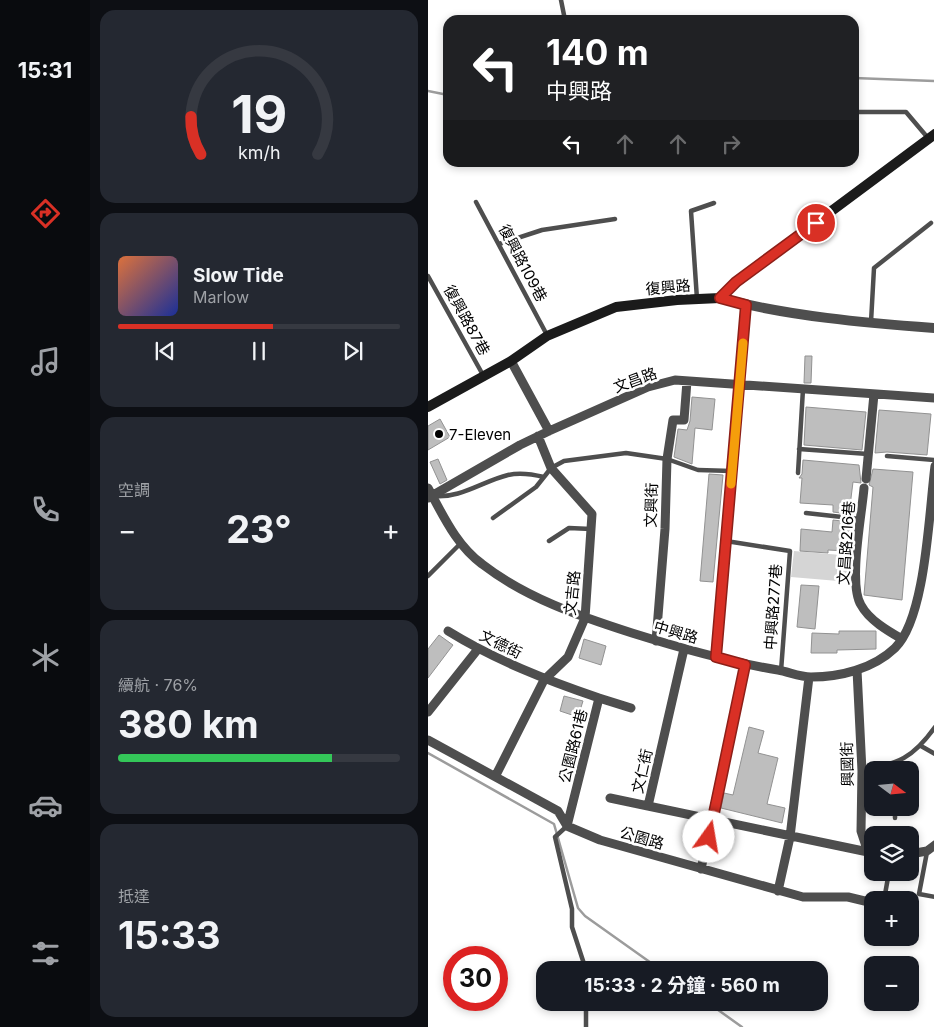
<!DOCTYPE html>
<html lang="zh-TW">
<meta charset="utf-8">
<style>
body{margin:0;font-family:Inter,"Noto Sans TC",sans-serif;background:#242831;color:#f1f3f6;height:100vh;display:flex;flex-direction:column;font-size:19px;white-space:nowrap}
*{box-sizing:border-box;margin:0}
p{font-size:16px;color:#9ea1a6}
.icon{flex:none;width:28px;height:28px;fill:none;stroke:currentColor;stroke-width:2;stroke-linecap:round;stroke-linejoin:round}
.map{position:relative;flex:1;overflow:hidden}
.sheet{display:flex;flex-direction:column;gap:10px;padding:10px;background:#0d0f14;width:338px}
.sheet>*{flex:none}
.banner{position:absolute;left:15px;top:15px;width:416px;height:152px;border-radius:15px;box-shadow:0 2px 8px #0003;background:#202124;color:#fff;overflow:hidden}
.needle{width:32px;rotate:106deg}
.fabs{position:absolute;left:436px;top:761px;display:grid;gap:10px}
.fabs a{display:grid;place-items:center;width:55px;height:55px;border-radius:10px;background:#171b24;box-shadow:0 2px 8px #0003;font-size:25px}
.speed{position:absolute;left:15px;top:946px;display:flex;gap:10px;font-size:25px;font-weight:700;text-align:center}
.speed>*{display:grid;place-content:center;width:65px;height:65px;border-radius:50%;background:#171b24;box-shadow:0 2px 8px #0003;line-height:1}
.speed .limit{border:8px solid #d22;background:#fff;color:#111}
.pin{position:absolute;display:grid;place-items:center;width:42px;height:42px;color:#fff;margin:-21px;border:2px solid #fff;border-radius:50%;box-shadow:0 1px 5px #0007}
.me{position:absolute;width:55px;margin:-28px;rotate:13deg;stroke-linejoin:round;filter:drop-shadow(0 0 4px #0008)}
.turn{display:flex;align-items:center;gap:18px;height:105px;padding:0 20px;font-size:22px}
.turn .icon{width:65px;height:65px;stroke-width:2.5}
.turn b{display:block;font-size:35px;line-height:42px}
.lanes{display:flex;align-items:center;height:48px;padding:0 20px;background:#0003;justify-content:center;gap:25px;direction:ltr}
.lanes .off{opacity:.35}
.big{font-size:38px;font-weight:700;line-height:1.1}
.sheet .card{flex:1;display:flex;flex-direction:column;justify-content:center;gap:8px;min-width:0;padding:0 18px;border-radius:15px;background:#242831}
.sheet .dial{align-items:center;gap:0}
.dial svg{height:130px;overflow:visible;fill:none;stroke:#363941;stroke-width:7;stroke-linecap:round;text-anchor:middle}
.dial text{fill:#f1f3f6;stroke:none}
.song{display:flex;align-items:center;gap:15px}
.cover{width:60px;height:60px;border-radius:8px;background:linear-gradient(135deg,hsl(20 70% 55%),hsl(230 70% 35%))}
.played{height:5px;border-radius:2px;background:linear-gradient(90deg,#d93025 55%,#363941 55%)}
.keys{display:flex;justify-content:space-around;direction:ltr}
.heat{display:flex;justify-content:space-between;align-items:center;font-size:28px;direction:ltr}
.charge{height:8px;border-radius:4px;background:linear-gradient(90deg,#34c759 76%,#363941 0)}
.trip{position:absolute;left:108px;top:961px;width:292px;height:50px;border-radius:15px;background:#171b24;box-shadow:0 2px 8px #0003;font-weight:700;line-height:50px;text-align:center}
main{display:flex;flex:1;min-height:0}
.dock{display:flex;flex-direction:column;width:90px;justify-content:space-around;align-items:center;background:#090b0e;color:#9ea1a6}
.dock .icon{width:35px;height:35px}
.dock .on{color:#d93025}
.dock b{font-size:22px;color:#f1f3f6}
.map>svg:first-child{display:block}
.green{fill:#d5d5d5}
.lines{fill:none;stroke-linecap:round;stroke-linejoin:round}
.stream{stroke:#9c9c9c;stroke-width:2.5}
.building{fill:#bebebe;stroke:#929292}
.service{stroke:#4e4e4e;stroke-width:4.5}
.minor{stroke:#4e4e4e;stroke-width:9}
.tertiary{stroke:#4e4e4e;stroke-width:10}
.secondary{stroke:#1b1b1b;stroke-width:10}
.route-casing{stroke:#8d1f18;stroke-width:12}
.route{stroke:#d93025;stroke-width:9}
.slow{stroke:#f59e0b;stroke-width:9}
.poi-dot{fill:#000;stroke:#fff;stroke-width:2}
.labels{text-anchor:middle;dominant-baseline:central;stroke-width:5;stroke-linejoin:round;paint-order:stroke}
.street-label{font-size:15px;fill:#000;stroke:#fff}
.poi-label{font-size:15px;fill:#000;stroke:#fff;text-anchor:start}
</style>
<main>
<nav class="dock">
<b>15:31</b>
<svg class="icon on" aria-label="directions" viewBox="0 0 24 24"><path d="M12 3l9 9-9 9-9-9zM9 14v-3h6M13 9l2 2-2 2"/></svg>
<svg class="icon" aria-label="music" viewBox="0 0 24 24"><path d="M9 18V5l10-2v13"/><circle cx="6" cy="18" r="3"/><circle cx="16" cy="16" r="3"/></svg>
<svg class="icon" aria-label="phone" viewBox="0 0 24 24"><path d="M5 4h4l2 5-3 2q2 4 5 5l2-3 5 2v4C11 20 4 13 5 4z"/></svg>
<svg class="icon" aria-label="climate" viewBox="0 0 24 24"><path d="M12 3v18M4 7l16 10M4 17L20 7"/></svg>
<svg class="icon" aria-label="car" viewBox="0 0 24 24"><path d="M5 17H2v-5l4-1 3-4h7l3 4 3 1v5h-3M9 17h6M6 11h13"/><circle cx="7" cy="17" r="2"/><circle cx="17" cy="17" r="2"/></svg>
<svg class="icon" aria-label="filters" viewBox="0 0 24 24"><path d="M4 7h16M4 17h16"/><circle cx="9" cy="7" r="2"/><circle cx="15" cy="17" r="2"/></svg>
</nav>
<section class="sheet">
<div class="card dial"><svg viewBox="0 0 100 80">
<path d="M14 69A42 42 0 1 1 86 69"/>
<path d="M14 69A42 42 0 0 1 8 46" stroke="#d93025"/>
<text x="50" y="56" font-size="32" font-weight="700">19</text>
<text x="50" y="72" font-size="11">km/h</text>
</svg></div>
<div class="card">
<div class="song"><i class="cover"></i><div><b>Slow Tide</b><p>Marlow</p></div></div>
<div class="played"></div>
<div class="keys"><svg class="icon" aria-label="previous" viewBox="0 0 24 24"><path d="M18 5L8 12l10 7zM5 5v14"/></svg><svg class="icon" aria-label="pause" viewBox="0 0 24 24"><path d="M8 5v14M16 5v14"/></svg><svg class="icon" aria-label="next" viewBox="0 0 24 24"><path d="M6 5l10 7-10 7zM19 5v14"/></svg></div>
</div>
<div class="card"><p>空調</p>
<div class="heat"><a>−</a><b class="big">23°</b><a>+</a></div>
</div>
<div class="card"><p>續航 · 76%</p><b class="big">380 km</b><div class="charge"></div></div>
<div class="card"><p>抵達</p><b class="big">15:33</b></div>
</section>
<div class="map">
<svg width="507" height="1027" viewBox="0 0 507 1027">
<rect width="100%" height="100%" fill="#fff"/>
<path class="green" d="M366,551L425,556L422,582L363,577Z"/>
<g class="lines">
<path class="stream" d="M426,78L507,81
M0,91L20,95
M0,753L126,824L150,908L157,916L233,970
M279,1002L314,1027"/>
</g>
<path class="building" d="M377,356H384L383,383H376Z
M264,397L287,399L284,430L267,428L264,464L246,457L250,429L259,430L262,421Z
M378,407L438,412L434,450L376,445Z
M451,410L503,414L499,455L459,452L447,453Z
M12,419L22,437L0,450V426Z
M10,459L19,480L12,484L2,462Z
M375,460L431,465L433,483L425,482L421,514L405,512V505L372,503L374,478H371L374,474Z
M445,469L485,472L474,600L436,595L445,487L441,485Z
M281,474L295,475L285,582L272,581Z
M405,520L422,522L420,551L400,550V553L372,551L373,529L404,532Z
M373,585L391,586L387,629L369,627Z
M411,631H448V649L409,650V653H383L384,633L411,634Z
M11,635L25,645L0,678V649Z
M156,639L178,646L173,665L151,658Z
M136,696L155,701L150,717L132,711Z
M321,727L336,731L330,753L350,758L339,804L357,808L354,823L293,808L296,793L305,795Z"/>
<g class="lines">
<path class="service" d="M133,0L137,20
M426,112H478L500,138
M48,202L119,335
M71,244L114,230L187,219
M0,276L55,375
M269,299L263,211L286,203
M443,322L446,268L503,223
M371,449L440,454
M459,456L507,460
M370,473L375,389
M116,477L123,468L136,461L198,453L239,459L270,470L304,471
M5,496C32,499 55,481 80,475C92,472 104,474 116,477L108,487L65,518
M378,513L432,519
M121,541L141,528L163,529
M298,541L362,551L353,671
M0,576L32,544
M493,746L507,754
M434,771C471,763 484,759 507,727
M467,818V808
M139,826L127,837L144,909V927L158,970
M499,852L491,894L507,897
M456,900L461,872
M158,1027V1002"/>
<path class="minor" d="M83,361L121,431
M438,479L446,394
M0,488C15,515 28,545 54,564C98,598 151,616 204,633C252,648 300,662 350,670C361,672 372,677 383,677C412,677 445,669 467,648C498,618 501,511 507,466
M436,488C434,514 420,584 433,605C441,620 460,631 474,639
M0,498L92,445L121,431L220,387L247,380L507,398
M20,631C67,660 118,680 171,698L139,826
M228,641L237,529L239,459L245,420H256L259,381
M256,649L220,806L440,852
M288,657L318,305
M429,670L434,771L433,831L440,852L445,853
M171,698L203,708
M0,712L50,649
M0,740L130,811L139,826L172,840L375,897H420L445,903
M68,775L116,680L140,657L157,618L164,514L123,468L110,436
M182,798L220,806
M482,854L499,851L507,845
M273,869L317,665
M350,891L362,837L381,677
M482,912H484"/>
<path class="tertiary" d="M292,298C360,316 437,323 507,328"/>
<path class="secondary" d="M0,407L83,361L119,336L188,307L249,300L292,298L308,282L507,134"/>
</g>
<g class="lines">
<g class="route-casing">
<path id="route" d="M281,837L317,665L288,657L318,305L292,298L308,282L388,223"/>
</g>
<use href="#route" class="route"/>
<path class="slow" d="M303,484L315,343"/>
</g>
<circle class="poi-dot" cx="11" cy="434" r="5"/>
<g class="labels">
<g class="street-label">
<text transform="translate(95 263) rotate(62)">復興路109巷</text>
<text transform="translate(240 287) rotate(-5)">復興路</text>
<text transform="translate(39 320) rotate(61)">復興路87巷</text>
<text transform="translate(207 380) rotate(-20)">文昌路</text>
<text transform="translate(223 505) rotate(-88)">文興街</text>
<text transform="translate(418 543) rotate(-86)">文昌路216巷</text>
<text transform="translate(144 593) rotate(-84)">文吉路</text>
<text transform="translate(345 607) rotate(-86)">中興路277巷</text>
<text transform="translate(248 632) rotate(16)">中興路</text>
<text transform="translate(73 644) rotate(26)">文德街</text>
<text transform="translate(145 746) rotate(-76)">公園路61巷</text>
<text transform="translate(419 764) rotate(-91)">興國街</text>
<text transform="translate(214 771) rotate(-77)">文仁街</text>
<text transform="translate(214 838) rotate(16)">公園路</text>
</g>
<g class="poi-label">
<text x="21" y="434">7-Eleven</text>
</g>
</g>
</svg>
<div class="fabs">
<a><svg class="needle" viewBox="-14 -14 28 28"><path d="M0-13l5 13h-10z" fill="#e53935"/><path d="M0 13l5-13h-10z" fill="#9ea1a6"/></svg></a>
<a><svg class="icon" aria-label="layers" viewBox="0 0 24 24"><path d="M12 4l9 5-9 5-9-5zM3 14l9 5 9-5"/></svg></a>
<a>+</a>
<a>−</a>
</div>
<div class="speed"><div class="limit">30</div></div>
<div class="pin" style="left:388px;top:223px;background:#d93025"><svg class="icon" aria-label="arrive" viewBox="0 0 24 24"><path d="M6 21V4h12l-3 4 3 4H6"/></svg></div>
<svg class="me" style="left:281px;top:837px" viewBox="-20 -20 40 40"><circle r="19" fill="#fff"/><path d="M0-13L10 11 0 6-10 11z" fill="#d93025"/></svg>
<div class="trip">15:33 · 2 分鐘 · 560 m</div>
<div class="banner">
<div class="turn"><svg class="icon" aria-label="left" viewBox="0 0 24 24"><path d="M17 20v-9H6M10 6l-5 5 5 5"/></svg><div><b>140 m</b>中興路</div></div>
<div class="lanes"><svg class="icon" aria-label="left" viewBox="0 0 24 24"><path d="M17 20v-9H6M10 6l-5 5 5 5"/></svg><svg class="icon off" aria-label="ahead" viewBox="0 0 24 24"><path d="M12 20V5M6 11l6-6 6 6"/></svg><svg class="icon off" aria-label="ahead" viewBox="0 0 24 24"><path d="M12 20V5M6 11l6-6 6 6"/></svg><svg class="icon off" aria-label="right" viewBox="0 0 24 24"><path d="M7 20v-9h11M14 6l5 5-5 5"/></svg></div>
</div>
</div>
</main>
